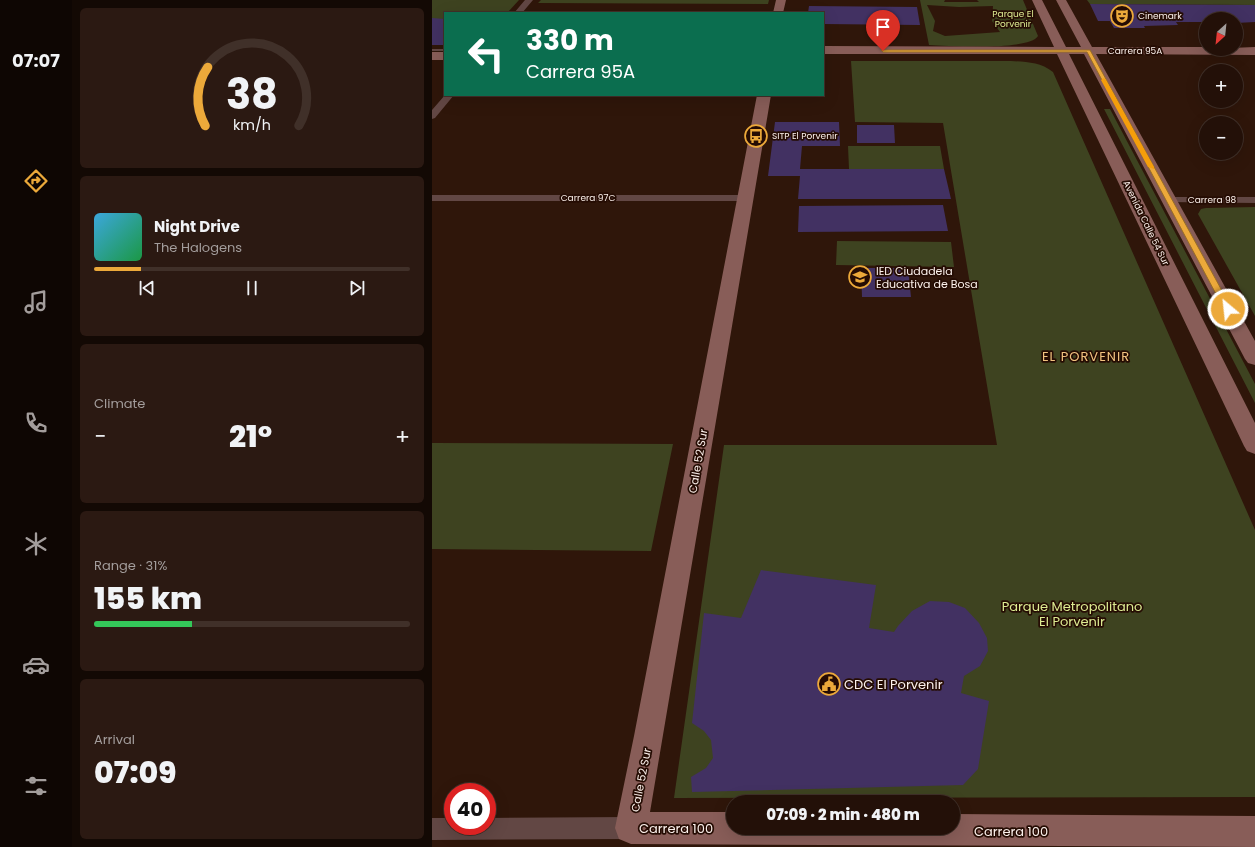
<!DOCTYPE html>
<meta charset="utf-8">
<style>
body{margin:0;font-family:Poppins,sans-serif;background:#2b1912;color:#f1f3f6;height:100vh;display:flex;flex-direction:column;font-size:15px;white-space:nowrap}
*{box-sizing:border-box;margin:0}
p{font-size:13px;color:#a39d9c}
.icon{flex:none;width:22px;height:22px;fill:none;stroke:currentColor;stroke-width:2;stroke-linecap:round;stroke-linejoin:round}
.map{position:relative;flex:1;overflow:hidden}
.drawer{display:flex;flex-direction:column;gap:8px;padding:8px;background:#130904;width:360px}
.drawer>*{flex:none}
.hud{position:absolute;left:12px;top:12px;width:380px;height:84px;border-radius:0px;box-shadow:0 4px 16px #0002,0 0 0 1px #403029;background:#0b6e4f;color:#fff;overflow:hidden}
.needle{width:26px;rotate:207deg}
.buttons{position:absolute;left:767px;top:12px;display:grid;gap:8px}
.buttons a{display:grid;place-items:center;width:44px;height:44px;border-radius:50%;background:#231008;box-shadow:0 4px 16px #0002,0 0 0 1px #403029;font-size:20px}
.speed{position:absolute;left:12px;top:783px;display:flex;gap:8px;font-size:20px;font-weight:700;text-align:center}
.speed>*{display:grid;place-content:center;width:52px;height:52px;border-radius:50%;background:#231008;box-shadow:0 4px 16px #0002,0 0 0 1px #403029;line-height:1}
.speed .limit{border:6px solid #d22;background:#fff;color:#111}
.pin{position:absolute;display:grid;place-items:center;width:34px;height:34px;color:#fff;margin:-41px -17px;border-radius:50% 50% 50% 0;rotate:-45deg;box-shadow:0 0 4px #0007}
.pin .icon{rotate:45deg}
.me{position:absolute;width:44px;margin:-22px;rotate:332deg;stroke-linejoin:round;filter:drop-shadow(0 0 3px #0008)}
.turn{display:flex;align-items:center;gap:14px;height:84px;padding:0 16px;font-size:18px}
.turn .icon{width:52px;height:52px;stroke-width:2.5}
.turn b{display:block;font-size:28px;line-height:34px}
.big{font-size:30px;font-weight:800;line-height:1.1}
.drawer .tile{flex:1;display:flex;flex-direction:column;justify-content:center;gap:6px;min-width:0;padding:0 14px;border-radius:6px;background:#2b1912}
.drawer .dial{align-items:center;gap:0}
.dial svg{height:104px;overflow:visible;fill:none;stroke:#403029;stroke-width:7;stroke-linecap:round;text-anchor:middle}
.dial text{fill:#f1f3f6;stroke:none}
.song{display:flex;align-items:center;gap:12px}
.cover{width:48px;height:48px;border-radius:6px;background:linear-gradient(135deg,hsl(200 70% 55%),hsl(140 70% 35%))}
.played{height:4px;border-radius:2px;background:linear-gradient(90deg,#eca93a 15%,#403029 15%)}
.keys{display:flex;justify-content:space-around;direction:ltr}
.heat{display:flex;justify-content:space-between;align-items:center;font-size:22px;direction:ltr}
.charge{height:6px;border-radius:3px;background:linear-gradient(90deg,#34c759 31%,#403029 0)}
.trip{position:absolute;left:294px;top:795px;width:234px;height:40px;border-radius:20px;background:#231008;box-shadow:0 4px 16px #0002,0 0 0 1px #403029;font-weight:800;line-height:40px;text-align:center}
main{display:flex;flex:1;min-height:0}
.tab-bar{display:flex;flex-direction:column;width:72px;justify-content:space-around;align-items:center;background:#0e0603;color:#a39d9c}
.tab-bar .icon{width:28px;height:28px}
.tab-bar .on{color:#eca93a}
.tab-bar b{font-size:18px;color:#f1f3f6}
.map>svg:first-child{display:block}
.green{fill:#3e4320;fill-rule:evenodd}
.building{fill:#423162}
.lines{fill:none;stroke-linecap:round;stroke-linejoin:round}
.lane{fill:#624744;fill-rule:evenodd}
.street{fill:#624744;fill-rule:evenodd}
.secondary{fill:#885d58;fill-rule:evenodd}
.route{fill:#eca93a;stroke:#996e26}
.slow{fill:#f59e0b}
.labels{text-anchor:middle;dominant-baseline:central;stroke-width:3.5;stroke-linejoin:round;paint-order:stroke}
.far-park-label{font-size:9px;fill:#ddec92;stroke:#250c03}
.far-poi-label{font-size:9px;fill:#fcf1ec;stroke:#250c03;text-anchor:start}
.far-street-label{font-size:9px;fill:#fcf1ec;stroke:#250c03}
.poi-label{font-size:11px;fill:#fcf1ec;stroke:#250c03;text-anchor:start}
.street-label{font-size:11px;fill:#fcf1ec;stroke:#250c03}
.quarter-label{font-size:13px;letter-spacing:1px;fill:#f1c27f;stroke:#250c03}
.near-park-label{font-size:13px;fill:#ddec92;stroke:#250c03}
.near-poi-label{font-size:13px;fill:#fcf1ec;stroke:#250c03;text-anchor:start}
.near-street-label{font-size:13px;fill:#fcf1ec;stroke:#250c03}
</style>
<main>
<nav class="tab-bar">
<b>07:07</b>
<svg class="icon on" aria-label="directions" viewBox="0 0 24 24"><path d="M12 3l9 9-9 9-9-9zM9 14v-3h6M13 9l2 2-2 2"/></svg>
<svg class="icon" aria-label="music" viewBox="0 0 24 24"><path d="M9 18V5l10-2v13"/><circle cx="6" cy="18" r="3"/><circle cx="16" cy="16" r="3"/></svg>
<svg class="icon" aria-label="phone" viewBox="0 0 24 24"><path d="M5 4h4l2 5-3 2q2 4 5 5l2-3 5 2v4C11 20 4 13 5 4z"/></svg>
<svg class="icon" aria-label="climate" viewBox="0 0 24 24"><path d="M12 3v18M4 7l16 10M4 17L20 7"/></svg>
<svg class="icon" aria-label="car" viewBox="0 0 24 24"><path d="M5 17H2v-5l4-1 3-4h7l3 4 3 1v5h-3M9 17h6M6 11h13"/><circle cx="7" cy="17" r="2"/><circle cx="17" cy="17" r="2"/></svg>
<svg class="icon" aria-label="filters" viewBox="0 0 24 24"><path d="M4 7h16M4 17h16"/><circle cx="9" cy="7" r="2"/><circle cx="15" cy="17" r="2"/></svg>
</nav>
<section class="drawer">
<div class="tile dial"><svg viewBox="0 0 100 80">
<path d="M14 69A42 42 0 1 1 86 69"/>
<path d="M14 69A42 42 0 0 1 16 24" stroke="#eca93a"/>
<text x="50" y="56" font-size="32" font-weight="700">38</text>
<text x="50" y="72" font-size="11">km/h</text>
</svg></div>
<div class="tile">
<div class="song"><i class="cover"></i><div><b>Night Drive</b><p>The Halogens</p></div></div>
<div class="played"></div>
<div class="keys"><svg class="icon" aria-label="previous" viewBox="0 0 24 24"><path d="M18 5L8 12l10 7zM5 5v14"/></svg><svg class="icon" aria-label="pause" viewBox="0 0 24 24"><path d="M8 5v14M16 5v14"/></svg><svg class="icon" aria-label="next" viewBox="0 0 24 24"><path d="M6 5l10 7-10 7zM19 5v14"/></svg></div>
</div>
<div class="tile"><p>Climate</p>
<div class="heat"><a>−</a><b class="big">21°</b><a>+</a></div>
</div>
<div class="tile"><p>Range · 31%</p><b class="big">155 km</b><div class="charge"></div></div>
<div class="tile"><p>Arrival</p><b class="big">07:09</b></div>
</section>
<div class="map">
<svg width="823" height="847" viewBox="0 0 823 847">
<rect width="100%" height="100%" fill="#2f160a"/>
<path class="green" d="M0,0H87L75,13H13V45H0Z
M109,0H337L336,4L106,3Z
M488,0H513L512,2H547L545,0H591L606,36C597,51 517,46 497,45ZM495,5L527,7L561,6L560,21L568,32L513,36L501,31L503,21Z
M655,0H823V5L658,4Z
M419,61H579C595,62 608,62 621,72L823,530V797L242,798L292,445H565L511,123L423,122Z
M672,109H678L823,384V403Z
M416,146H508L512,169H417Z
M823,207V316L766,214L769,209L774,208Z
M405,241L519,242L522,267L404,265Z
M0,443L241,444L219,551L0,549Z"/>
<path class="building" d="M658,4L823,5V22L804,23V19H774V22H744L746,25L712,26L713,28H682L678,21H666Z
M377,6L485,7L488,25L391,24V13H376Z
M0,18L13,19V45H0Z
M343,122H407L408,146H370L368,169H512L519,199H366L368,176H336Z
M425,125H462L463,143H425Z
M511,205L516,231L366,232L367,206Z
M429,268H476L479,297H430Z
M329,570L444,585L437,628L462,632L466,626L480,611L498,601L517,602L533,608L547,623L555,638L556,651L548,666L532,676L529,693L557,701L546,769L531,785L260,792L259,777L274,768L281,758L279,740L272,731L260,723L272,613L309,618Z"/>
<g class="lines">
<path class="lane" d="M0,49H13V51H0Z"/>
<path class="street" d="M93,0H101L90,13H82Z
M13,95H22L3,118L0,119V110Z
M0,195H313L318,198L313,201H0Z
M737,197H823V203L733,202L732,200L733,198Z
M199,817L207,820L210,828L207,836L199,839L0,840V818H21V826H55V818Z"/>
<path class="secondary" d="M344,0H354L351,13H341Z
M600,0H610L634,47H649L624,0H634L660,47H774V49L823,47V55L664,54L823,341V365L816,363L813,359L652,54H637L823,423V454L815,451L812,446L625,54H391V46L622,47Z
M0,52H13V60H0Z
M325,95H339L218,812H301V828H521V814L823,816V847L199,844L187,839L183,828L202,736Z"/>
</g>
<path class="route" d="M449,50H658L800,309L796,311L792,309L655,52H451Z"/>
<path class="slow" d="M672,78L674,80L722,167V169L716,167L669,80Z"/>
<defs>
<g id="theatre-ring" transform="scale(1.15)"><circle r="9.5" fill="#250c03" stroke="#eca93a" stroke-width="1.5"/><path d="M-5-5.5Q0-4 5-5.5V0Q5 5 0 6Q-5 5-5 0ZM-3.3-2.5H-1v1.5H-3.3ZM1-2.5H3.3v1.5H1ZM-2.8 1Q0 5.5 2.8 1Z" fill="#eca93a"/></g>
<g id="bus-ring" transform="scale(1.15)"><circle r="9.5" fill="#250c03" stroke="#eca93a" stroke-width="1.5"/><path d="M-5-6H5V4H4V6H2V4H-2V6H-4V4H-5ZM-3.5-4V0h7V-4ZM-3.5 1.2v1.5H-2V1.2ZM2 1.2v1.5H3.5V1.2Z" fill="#eca93a"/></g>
<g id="school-ring" transform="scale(1.15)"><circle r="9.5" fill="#250c03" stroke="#eca93a" stroke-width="1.5"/><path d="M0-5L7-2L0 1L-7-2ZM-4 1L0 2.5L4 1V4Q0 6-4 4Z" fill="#eca93a"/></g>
<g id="civic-ring" transform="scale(1.15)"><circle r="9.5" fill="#250c03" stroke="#eca93a" stroke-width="1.5"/><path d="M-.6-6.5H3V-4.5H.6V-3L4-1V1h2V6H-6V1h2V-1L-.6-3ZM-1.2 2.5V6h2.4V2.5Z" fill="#eca93a"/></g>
</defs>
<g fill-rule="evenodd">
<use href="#theatre-ring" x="690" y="16"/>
<use href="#bus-ring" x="324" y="136"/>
<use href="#school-ring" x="428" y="277"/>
<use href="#civic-ring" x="397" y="684"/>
</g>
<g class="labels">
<g class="far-park-label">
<text x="581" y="14">Parque El<tspan x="581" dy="10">Porvenir</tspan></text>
</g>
<g class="far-poi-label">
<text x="706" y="16">Cinemark</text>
<text x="340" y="136">SITP El Porvenir</text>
</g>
<g class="far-street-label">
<text x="703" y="51">Carrera 95A</text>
<text x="156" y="198">Carrera 97C</text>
<text x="780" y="200">Carrera 98</text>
<text transform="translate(714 223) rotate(64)">Avenida Calle 54 Sur</text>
</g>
<g class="poi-label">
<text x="444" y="271">IED Ciudadela<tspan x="444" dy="13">Educativa de Bosa</tspan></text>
</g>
<g class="street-label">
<text transform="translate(266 461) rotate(-80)">Calle 52 Sur</text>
<text transform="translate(209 780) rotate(-79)">Calle 52 Sur</text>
</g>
<g class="quarter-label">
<text x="654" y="356">EL PORVENIR</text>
</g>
<g class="near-park-label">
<text x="640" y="606">Parque Metropolitano<tspan x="640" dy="15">El Porvenir</tspan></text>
</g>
<g class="near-poi-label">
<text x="412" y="684">CDC El Porvenir</text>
</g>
<g class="near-street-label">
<text x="244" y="828">Carrera 100</text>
<text x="579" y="831">Carrera 100</text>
</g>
</g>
</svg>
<div class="buttons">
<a><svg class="needle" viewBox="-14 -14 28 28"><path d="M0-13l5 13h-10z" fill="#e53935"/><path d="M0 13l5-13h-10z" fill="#a39d9c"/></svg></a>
<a>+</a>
<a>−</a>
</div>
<div class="speed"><div class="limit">40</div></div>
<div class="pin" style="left:451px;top:51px;background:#d93025"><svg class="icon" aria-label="arrive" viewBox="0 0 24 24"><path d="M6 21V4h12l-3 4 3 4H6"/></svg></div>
<svg class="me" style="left:796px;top:309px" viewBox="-20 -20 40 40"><circle r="17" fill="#eca93a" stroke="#fff" stroke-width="3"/><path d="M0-11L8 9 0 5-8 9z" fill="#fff"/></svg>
<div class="trip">07:09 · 2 min · 480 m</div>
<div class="hud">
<div class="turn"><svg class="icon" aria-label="left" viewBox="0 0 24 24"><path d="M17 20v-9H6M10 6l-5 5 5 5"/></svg><div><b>330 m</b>Carrera 95A</div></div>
</div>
</div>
</main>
